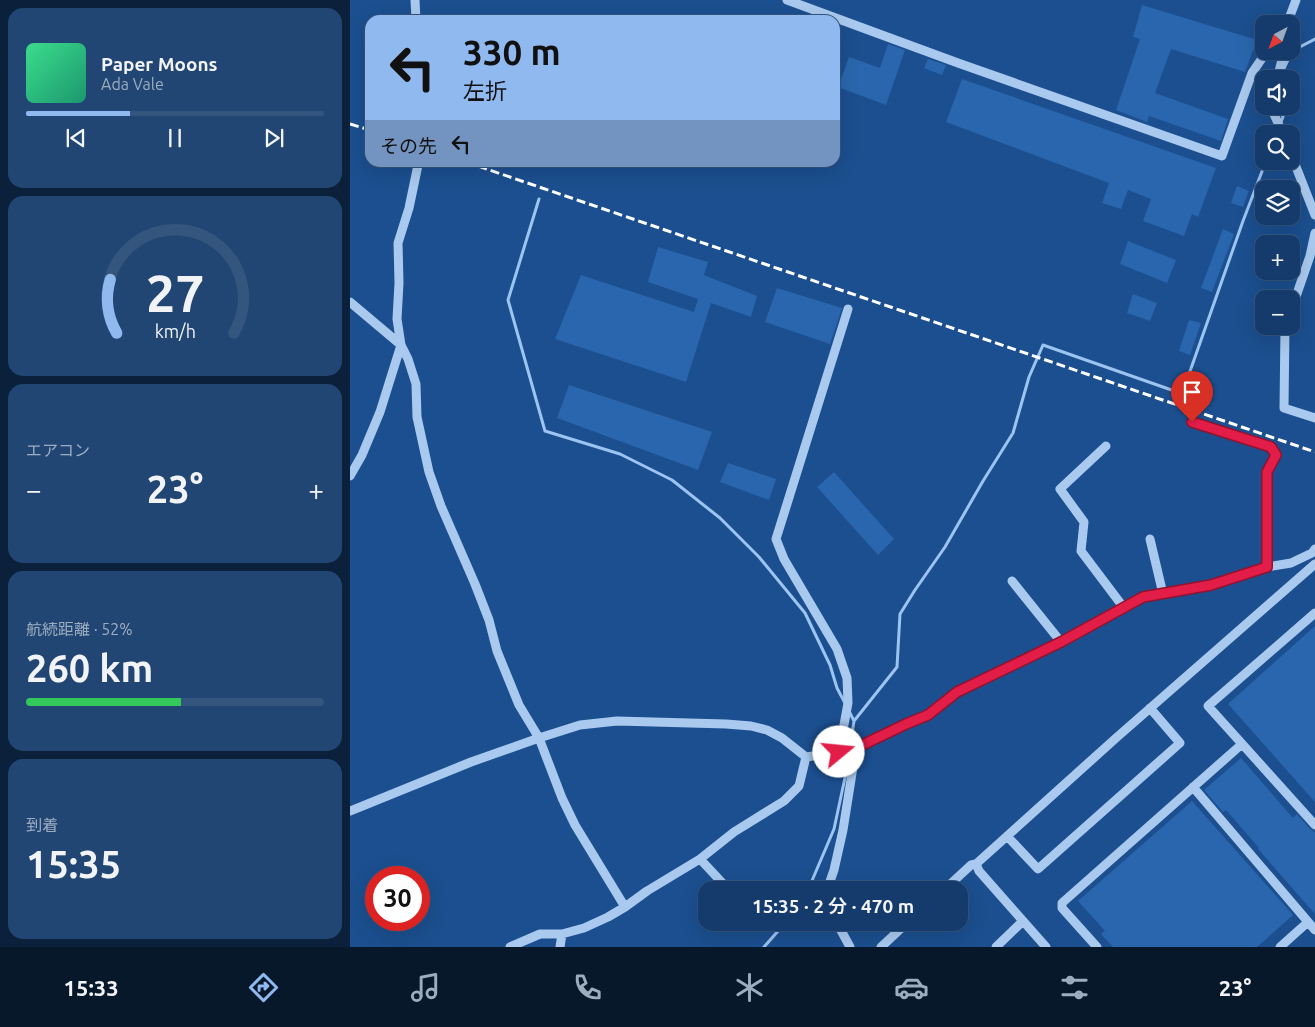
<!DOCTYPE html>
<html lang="ja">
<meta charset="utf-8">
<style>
body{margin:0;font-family:Ubuntu,"Noto Sans JP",sans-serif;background:#214673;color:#f1f3f6;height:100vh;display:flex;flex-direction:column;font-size:19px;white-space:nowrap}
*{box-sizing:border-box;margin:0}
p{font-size:16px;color:#9dadc1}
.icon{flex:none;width:28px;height:28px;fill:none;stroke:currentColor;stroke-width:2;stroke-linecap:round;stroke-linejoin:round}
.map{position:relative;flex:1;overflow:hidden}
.panel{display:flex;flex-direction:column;gap:8px;padding:8px;background:#0b203b;width:350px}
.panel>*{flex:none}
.guide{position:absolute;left:15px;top:15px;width:475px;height:152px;border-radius:15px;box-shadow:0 5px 20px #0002,0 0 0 1px #33557e;background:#90b9f0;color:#111;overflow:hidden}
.needle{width:32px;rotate:221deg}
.controls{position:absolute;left:905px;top:15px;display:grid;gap:10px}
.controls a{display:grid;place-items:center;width:45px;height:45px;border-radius:10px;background:#143b6b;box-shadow:0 5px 20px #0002,0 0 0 1px #33557e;font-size:25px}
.speed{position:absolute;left:15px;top:866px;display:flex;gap:10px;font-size:25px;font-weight:700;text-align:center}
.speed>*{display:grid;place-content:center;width:65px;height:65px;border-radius:50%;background:#143b6b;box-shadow:0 5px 20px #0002,0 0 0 1px #33557e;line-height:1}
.speed .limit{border:8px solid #d22;background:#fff;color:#111}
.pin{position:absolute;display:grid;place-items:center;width:42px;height:42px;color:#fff;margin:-51px -21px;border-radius:50% 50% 50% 0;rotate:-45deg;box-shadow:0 0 5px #0007}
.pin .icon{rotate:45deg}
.me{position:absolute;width:55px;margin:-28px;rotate:73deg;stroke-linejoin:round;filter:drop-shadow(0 0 4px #0008)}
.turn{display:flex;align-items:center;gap:18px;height:105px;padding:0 15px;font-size:22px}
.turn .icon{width:65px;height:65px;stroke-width:2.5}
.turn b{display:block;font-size:35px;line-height:42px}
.then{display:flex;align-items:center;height:48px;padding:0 15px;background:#0003;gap:10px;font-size:19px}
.big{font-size:38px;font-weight:600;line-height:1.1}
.panel .widget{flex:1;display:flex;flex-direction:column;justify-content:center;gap:8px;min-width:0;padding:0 18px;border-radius:15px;background:#214673}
.panel .dial{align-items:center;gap:0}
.dial svg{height:130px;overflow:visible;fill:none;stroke:#33557e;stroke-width:7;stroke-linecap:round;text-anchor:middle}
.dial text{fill:#f1f3f6;stroke:none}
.song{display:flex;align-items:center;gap:15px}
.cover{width:60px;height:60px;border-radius:8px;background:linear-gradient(135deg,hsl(150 70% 55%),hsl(160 70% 35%))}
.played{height:5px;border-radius:2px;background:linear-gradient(90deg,#90b9f0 35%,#33557e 35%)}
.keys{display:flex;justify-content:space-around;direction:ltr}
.heat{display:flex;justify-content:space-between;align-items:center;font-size:28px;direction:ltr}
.charge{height:8px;border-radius:4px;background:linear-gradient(90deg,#34c759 52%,#33557e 0)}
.trip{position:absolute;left:348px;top:881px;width:270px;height:50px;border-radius:15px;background:#143b6b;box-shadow:0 5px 20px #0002,0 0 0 1px #33557e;font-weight:600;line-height:50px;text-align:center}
.tabs{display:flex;height:80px;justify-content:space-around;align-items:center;background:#08182b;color:#9dadc1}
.tabs .icon{width:35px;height:35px}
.tabs .active{color:#90b9f0}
.tabs b{font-size:22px;color:#f1f3f6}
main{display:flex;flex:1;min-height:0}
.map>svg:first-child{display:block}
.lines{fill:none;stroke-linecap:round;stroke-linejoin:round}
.stream{stroke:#9cc4f0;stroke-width:3}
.building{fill:#2a66ad}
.minor{stroke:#a9c9ee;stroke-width:9}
.rail{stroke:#fff;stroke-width:3;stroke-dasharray:9 4;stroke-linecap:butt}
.route-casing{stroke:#92132f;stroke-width:12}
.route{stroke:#e11d48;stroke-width:9}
</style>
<main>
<section class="panel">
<div class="widget">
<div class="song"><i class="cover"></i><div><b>Paper Moons</b><p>Ada Vale</p></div></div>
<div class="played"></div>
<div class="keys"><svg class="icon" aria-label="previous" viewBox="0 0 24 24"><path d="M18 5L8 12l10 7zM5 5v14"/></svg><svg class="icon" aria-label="pause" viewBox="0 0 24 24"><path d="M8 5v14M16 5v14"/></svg><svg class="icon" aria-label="next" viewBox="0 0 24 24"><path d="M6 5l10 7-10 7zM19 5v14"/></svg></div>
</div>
<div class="widget dial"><svg viewBox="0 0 100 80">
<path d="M14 69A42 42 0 1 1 86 69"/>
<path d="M14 69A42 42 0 0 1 10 36" stroke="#90b9f0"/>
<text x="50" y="56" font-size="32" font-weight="700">27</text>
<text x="50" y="72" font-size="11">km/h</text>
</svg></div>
<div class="widget"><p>エアコン</p>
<div class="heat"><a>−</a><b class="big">23°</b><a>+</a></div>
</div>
<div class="widget"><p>航続距離 · 52%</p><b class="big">260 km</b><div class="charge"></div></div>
<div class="widget"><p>到着</p><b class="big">15:35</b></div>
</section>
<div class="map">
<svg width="965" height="947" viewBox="0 0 965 947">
<rect width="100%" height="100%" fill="#1b4f8f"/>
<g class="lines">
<path class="stream" d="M933,71L942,51L965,39
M926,134L933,117L927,106
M189,199L158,300L195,431L270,454L322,480L370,518L409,557L455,613L480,665L487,688L496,705
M499,711L504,721
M458,890L484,829L496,773L504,721L547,667L550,614L565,590L595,547L633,481L663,433L679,377L693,345L833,394L838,377L893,221L916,161
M414,947L436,922"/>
</g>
<path class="building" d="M792,5L907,40L895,72L821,49L805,93L878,119L871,141L799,116L797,122L766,110L790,39L783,37Z
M538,44L555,50L536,105L488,87L499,57L530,68Z
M578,59L596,65L592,75L574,68Z
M612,79L866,168L848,217L842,214L834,236L793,221L801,199L778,190L771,209L752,203L759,183L596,122Z
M887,186L899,191L893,207L881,203Z
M873,229L884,234L862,292L851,288Z
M778,241L826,260L817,283L770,264Z
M308,247L358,262L354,275L407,296L401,317L361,303L336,382L205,339L231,275L344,312L348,299L298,282Z
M427,288L492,308L480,344L415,322Z
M783,294L807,303L800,321L777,313Z
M839,320L851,323L840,355L829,351Z
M219,385L362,432L348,470L207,418Z
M378,463L426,479L419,500L370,482Z
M484,472L544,539L528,555L467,487Z
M965,626V802L878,704Z
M891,758L943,818L947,814L960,829L965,832V914L908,849L909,848L876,810L873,812L854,790Z
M842,801L943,915L907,947H763L751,934L755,931L728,901Z"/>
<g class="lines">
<path class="minor" d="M65,0L66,20
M437,0L608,63L872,156L902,73L917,51
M937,24L946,0
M927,79L932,60L933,51
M923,106V112L933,134
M941,154L965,215
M68,165L59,208L48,243L49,283L47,319L51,345L58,359L66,384L67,417L79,472L91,506L125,584L139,620L147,651L169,705L189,738L212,798L225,825L275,907
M0,302L51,345
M941,311L960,256L965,233
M935,326L934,408L965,418
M842,422L921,447L926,455L917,472V567
M756,446L710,489L734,522L731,551L774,608
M0,476L12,455L30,412L51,345
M800,539L813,594
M662,581L711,642
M965,613L858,706L965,825
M489,752L498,703L497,678L487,649L434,559L426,539L498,309
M843,787L965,930
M0,811L121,762L189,738L230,725L267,721L376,724L401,726L417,730L432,738L456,757L489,752L506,748L556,724L578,715L607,692L711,642L793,597L861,585L917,567L941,563L962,553L965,549
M657,836L688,869L830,743L800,708
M350,859L379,890
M626,864L629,871L696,947
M477,890L484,870L493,830L506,748
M594,890L621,865L626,864L766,738L965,564
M484,922L487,923L500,947
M160,947L190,934H212L234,928L258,917L275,907L297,891L350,859L384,832L434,801L449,786L456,757
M210,947L212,934
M531,947L558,922
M646,947L673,921
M747,947L712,908V903L892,744
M930,947L958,922"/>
<path class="rail" d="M0,124L20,130
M116,162L965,452"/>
</g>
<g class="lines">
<g class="route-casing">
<path id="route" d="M489,752L506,748L556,724L578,715L607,692L711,642L793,597L861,585L917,567V472L926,455L921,447L842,422"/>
</g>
<use href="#route" class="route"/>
</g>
</svg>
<div class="controls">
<a><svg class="needle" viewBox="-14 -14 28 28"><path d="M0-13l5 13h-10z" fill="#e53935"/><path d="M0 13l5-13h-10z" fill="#9dadc1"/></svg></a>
<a><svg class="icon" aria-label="sound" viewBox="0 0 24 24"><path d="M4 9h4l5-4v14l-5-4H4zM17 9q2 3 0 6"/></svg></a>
<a><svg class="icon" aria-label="search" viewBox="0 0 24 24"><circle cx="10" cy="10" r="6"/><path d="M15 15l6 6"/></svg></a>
<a><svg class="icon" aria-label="layers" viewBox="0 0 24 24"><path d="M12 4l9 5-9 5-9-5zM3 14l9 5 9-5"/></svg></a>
<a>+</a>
<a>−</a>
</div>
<div class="speed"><div class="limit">30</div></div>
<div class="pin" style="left:842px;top:422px;background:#d93025"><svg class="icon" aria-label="arrive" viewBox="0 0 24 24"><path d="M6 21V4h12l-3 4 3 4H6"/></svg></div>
<svg class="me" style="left:489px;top:752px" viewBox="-20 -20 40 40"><circle r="19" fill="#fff"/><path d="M0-13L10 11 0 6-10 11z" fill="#e11d48"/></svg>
<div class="trip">15:35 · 2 分 · 470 m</div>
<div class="guide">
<div class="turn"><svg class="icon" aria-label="left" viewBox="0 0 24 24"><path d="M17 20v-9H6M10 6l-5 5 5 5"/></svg><div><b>330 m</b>左折</div></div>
<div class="then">その先<svg class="icon" aria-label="left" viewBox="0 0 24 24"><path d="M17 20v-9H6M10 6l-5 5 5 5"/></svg></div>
</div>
</div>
</main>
<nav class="tabs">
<b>15:33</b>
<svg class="icon active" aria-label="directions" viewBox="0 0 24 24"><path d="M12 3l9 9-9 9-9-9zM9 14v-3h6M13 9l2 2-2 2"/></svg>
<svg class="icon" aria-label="music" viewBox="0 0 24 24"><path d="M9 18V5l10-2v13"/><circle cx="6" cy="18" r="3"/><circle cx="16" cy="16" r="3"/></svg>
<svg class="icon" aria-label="phone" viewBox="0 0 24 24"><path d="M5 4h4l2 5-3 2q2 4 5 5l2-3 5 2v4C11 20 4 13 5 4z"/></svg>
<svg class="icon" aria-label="climate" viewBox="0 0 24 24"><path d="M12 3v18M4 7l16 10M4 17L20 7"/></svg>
<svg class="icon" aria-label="car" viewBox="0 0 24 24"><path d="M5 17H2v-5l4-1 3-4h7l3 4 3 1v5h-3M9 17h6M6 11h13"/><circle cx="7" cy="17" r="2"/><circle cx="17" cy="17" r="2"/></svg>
<svg class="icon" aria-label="filters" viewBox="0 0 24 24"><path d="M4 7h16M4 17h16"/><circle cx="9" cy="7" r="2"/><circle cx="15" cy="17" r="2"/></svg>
<b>23°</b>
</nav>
